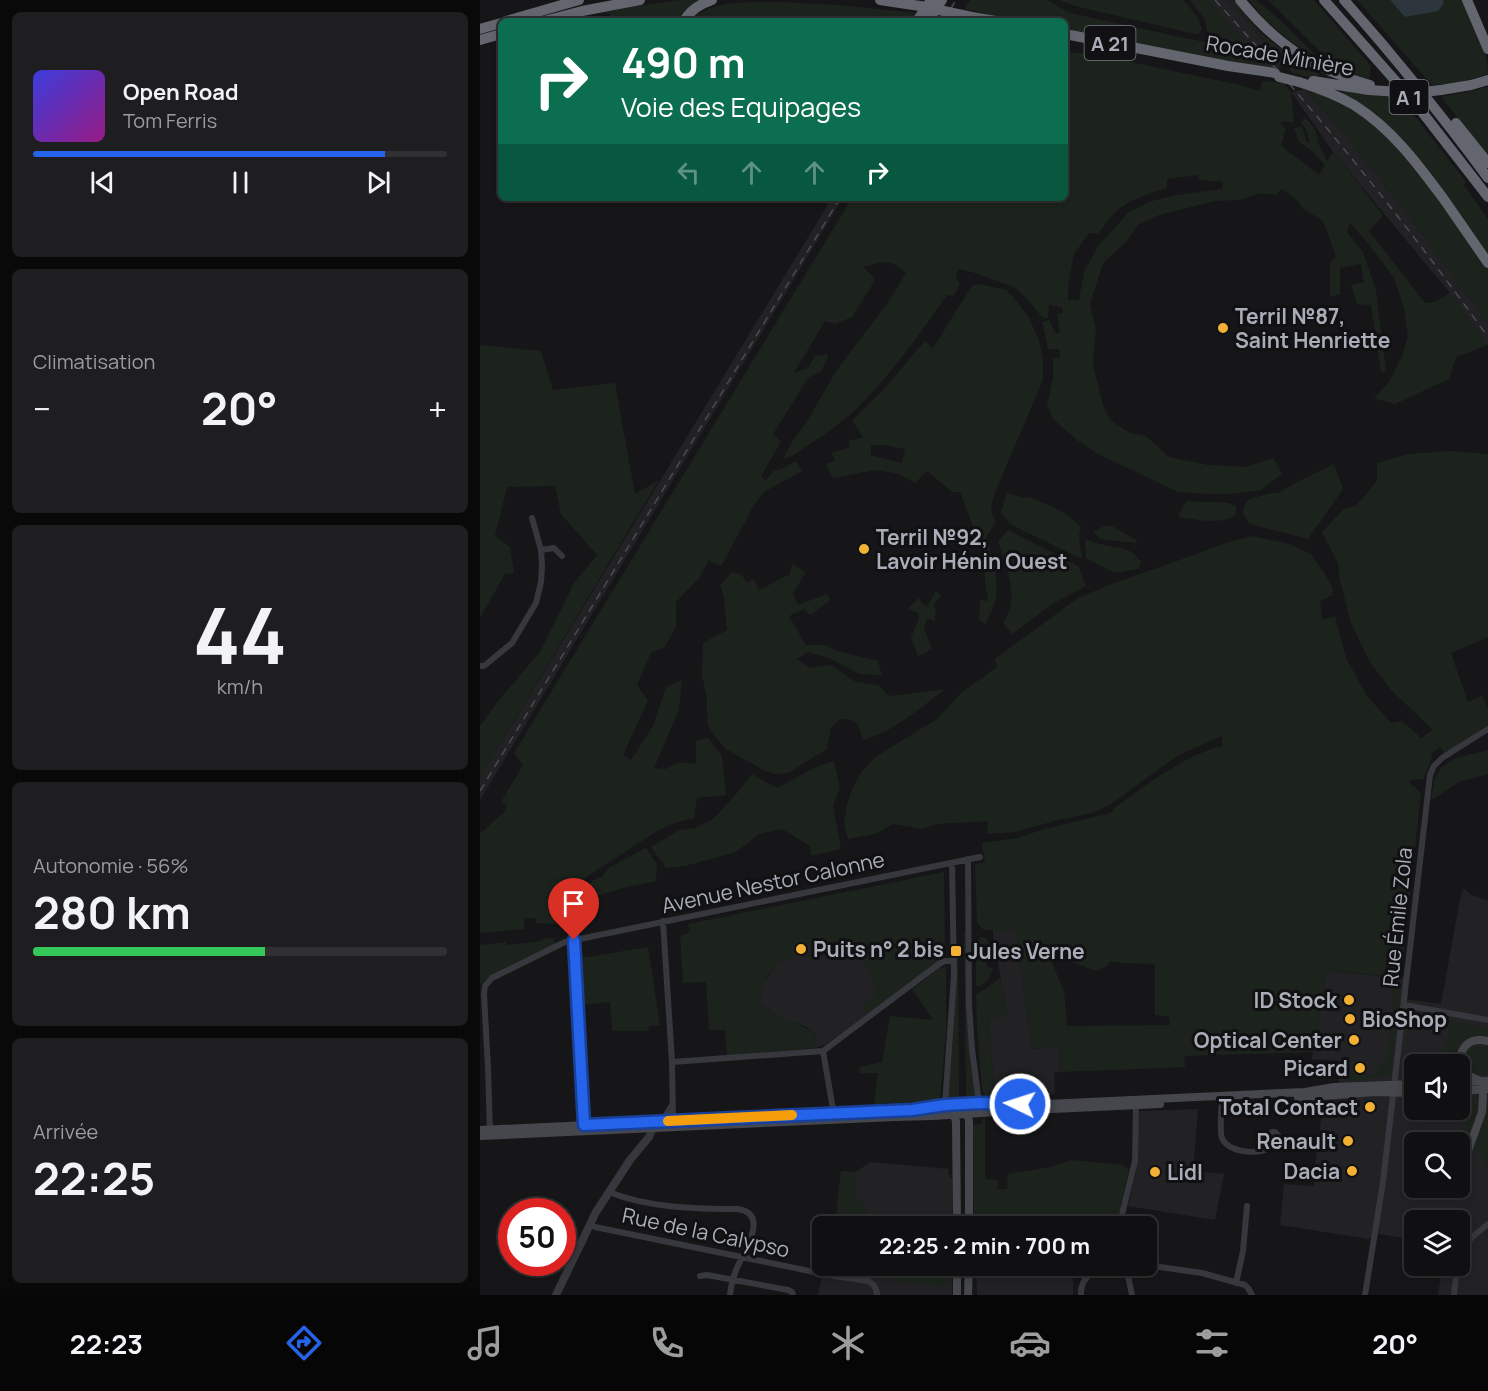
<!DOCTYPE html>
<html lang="fr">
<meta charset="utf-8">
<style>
body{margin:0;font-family:Manrope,sans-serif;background:#1e1e20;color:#f1f3f6;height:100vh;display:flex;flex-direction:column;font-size:22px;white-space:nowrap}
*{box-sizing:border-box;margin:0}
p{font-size:20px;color:#9c9d9f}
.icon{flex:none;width:33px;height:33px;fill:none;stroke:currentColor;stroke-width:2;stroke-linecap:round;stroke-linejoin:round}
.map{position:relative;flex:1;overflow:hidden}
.panel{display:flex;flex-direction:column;gap:12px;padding:12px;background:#09090a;width:480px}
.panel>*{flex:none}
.banner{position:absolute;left:18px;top:18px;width:570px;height:183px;border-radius:9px;box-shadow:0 3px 9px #0003,0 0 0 2px #303032;background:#0b6e4f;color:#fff;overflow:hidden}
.buttons{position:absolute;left:924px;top:1054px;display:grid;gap:12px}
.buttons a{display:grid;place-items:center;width:66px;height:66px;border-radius:9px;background:#101012;box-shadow:0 3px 9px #0003,0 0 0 2px #303032;font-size:30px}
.speed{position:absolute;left:18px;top:1198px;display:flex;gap:12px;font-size:30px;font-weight:700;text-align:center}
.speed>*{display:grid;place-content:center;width:78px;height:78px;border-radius:50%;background:#101012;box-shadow:0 3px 9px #0003,0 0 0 2px #303032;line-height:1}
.speed .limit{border:9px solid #d22;background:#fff;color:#111}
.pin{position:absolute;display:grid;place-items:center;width:51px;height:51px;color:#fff;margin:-62px -26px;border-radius:50% 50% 50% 0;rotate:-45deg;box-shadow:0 0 6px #0007}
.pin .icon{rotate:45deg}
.me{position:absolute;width:66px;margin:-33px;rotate:274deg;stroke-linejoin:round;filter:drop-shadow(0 0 4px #0008)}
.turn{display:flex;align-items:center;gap:21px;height:126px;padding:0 24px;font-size:27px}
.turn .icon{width:78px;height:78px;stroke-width:2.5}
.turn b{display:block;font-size:42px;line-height:51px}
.lanes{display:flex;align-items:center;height:57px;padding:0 24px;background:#0003;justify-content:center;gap:30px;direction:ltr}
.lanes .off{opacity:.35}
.big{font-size:45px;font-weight:700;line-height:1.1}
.panel .tile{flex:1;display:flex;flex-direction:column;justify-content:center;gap:9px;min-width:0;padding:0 21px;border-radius:9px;background:#1e1e20}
.panel .dial{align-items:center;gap:0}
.dial b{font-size:78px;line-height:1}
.song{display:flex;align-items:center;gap:18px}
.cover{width:72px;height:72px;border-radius:9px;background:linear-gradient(135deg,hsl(240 70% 55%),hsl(310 70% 35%))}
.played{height:6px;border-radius:3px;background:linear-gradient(90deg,#2563eb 85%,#303032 85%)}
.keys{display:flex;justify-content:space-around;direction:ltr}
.heat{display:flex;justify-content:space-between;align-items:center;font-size:33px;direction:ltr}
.charge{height:9px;border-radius:4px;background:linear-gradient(90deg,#34c759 56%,#303032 0)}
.trip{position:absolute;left:332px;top:1216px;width:345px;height:60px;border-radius:9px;background:#101012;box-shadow:0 3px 9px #0003,0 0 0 2px #303032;font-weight:700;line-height:60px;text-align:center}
.tabs{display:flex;height:96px;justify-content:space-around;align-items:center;background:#060607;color:#9c9d9f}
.tabs .icon{width:42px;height:42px}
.tabs .active{color:#2563eb}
.tabs b{font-size:27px;color:#f1f3f6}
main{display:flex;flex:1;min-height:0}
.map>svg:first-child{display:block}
.built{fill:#222225;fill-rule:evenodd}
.green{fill:#1c231d;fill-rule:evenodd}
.water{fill:#2c353c}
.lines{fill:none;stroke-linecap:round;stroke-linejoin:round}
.minor{stroke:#37383d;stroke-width:6}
.tertiary{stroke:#37383d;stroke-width:8}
.secondary{stroke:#45474d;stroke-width:8}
.motorway{stroke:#63666e;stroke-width:10}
.rail{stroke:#4a4c52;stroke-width:1.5;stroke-dasharray:8 6;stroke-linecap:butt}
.motorway-bridge{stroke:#63666e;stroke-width:10}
.route-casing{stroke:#184099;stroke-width:15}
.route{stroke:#2563eb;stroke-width:10}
.slow{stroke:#f59e0b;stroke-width:10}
.poi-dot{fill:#f2b134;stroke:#111113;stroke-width:2}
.labels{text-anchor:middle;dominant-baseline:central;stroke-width:6;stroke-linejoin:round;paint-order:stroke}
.shield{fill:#111113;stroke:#7b7e86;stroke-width:1.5}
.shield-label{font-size:20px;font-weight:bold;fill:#a8adb8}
.street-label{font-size:21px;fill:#a8adb8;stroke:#111113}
.poi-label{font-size:21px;font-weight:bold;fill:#a8adb8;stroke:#111113;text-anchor:start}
</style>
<main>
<section class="panel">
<div class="tile">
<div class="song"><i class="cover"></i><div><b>Open Road</b><p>Tom Ferris</p></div></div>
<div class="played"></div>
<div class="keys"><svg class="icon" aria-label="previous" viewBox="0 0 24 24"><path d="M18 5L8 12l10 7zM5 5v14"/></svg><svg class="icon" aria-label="pause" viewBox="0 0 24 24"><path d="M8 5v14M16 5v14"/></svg><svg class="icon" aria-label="next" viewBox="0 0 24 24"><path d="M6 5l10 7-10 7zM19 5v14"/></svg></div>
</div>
<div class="tile"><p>Climatisation</p>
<div class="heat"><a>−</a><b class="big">20°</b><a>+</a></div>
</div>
<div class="tile dial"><b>44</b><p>km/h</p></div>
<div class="tile"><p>Autonomie · 56%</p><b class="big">280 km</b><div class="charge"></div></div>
<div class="tile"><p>Arrivée</p><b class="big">22:25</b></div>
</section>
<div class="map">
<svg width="1008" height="1295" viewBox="0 0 1008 1295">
<rect width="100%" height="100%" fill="#161618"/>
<path class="built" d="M713,0H748L787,44L800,57L806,66L792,70L765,50L745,46L747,38Z
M825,89L874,146L919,203L1008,323V346L970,293L853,152L811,92Z
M352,198H363L0,800V777Z
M984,888L990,894L1008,901V1295H958L962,1266H980V1221H934V1240L899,1234L889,1239L800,1225L804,1184L834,1186L835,1165L844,1099L859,1098V1061L832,1059L846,971L911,977H927L925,999L961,1004L981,894ZM934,1065H980V1110H934ZM934,1143H980V1188H934Z
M513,930H536L552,1049L579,1047L580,1072L574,1073L575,1094L563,1095L562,1097L515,1099L508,1018L527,1016L513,935Z
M315,955L370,956L384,960L393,979L398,993L388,1014L346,1044L336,1048L335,1033L324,1026L301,1018L279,1003L285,980L297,965Z
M718,1109L713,1171L744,1174L735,1220L648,1206L656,1172L659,1111Z
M390,1162L469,1169L468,1175H470V1178H472V1227H355L361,1171L376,1172Z
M351,1266H472V1295H338L342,1278L350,1270Z
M496,1266H537V1271H593V1295H497Z"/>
<path class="green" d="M200,0H220L200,21H130V14L123,13L150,7Z
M490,0H567L590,13L695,36L770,51L774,49L792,70L585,30V21H542L484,9Z
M579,0H703L717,16L722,29L719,33L715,34L595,6Z
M710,0H729L766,41L762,43C755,35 742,40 732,38L727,31L725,20Z
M748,0H753C765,15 777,30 792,42C803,51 821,57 829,70L838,73V79L812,73L800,57L787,44Z
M769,0H776L800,20L838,58L810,41L785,19Z
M788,0H834L891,66L889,79L868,73L855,66Z
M877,0H910L925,17L964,3L963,0H983C994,23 1008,49 1008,74L975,83L952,85Z
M297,2L358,5L436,13L434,18L429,21H211C227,0 272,2 297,2Z
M585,53H608L760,85L780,91L782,81L804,83L811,92L814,122H800L801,125L806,129L801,146L839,175L845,165L830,149L819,142L814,128L822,127L827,143L830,142L826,129L821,123L824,117L833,126L838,138L837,140L847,161L853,152L903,215L889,231L945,303L954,302L970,293L1008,345L976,357L969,379L915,404L894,398L909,382L922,356L928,336L924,308L914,278L887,242L870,223L867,232L883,252L896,290L906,371L901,372L891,305L877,304L871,285L884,282L881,264L860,268V294L850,297V262L856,256L843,221L822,208L816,199L801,189L796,195L780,193L760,200L735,201L679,215L658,225L646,242L623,263L610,304L616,329L613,365L624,408L631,421L650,433L666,436L689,457L728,465L765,467L793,458L802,474L781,490L751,494H730L698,492L618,454L597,440L574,420L567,406L573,377V358H580L579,349H568L562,322L569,320L576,334L580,332L577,314L583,313V308L569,305L568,318H563L544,296L534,287L492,272L478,269L476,276L480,285L473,296L467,295C438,336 409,378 372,413C354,429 332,442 312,456L303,459L310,445L329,418L356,371L409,301L426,273C410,258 402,262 383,267L394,278V282L372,317L355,324L345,321L314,373L328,368L335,356L347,354L348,358L341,371L328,378L293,434L301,442L281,476L286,481L293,471L302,469L316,461L322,471L284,492L273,507L241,566L229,560L219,578L196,602V627L185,647L171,653L157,685L168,701L143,755L151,760L173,726L186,687L202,680L199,710L174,768L186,769L199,762L216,764V741L228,738L242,756L246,795L217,798L214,818L192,824L174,833L108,876L82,897L95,912V920L76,924L56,923L55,918H44V929L0,933V831L2,832L24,812L27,806L21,802L43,765L34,753L372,198H585ZM719,175V180L743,182L742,189L697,195L672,201L649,212L618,246L604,272L599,300H588V286L594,254L609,233L618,234C622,229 626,223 630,218C644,201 666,194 687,188V179Z
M1008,87V156L961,97L987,92Z
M848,88L920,97L986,182L984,185L1008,219V258L936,157Z
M825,89L860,102L900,128L930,159L1008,269V323L919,203L874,146Z
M498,284L526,290L534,298L548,316L559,340L563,360V380L516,490C512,503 508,509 516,521L506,538C513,557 520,581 515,601C513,609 509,617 505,624L499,619L500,600L508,601L505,583L504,564L497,537L480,492H472L447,471L435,483L419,474L396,470L353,478L346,464L355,461L352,453L370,447L368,441L383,437L372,420L402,391L445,341L453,348L492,286ZM391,445H403L425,449L422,463L391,455Z
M0,345L61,351L73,390L135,383L155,494L179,480L0,777V726L19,700L60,652L94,583L117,555L81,514L75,486L27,487L15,536L30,547L34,573L25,574L0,618Z
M969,451L1008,454V637L971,653L988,702L1002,695L1008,709V725L965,754L960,747L952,753L951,760L943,779L930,780V784L935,787L941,793L921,977L846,971L833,1052L704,1056L705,1067L580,1072L579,1047L552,1049L536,930H504L497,923L495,865L505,862L502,843L538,838L564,829L631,813L634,808C667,785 702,756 742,746V736L697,756L631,804L612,813L578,820L535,832L507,834L508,821L457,824L443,829L413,824L395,834L368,839L364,823L367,805L372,789L382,771L397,756L457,719L482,692L517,667L515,659L598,598L634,583L694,562L746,543L772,536L810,544L831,554L845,574L852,587L853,595L840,601L842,620L855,616L866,658L887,696L911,723L922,721L941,738L953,730L911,690L890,662L871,623L860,580L858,563L842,532L864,509L876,506L897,481V463L929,454ZM576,956L616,971L628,965L630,961L644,963L675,964V1015L689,1017L690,1025L587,1026L584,991L572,963Z
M854,464L863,489L828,539L770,524L763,514L764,506L769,499L788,494L798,493L821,480Z
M527,493L541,497L553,498L579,510L590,517L601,527L599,536L602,559L530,524L521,512Z
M706,501L749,503L756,507V514C745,526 713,519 698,517Z
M624,526H632L658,541L654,543L620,539L613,532Z
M528,530L598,566L606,586L574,603L532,634L523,623C525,619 528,614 530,609C536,587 524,562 518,541Z
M605,539C610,541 615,543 620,544C637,549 650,545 661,562L658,569L635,573L606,558Z
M312,564L326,572L313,594L318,605L347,594L350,600L330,615L324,609L309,616L326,645H345L357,651L398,661L402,675L379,674L351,659L328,652L317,659L330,668L351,665L376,682L398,685L409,696L466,689C440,707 414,732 383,740C378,724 379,719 360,719L351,727L347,749L308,773L296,774L285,771L246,749L234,735L228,725L227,713V699L222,675L223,643L247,630L244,598L240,585L252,572L261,574L267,583L274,579L279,590L310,574Z
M456,591L461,595L454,604L456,614L454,621L447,618L444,628L452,649L438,656L431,638L439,618L438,613L427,609L439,598L443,604L447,607Z
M1008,750V774L979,782L953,799L951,798L955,778L962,767L976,758Z
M354,761L360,788L353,805L361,849L331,856L330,846L302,829L279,834L256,852L205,866L186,868L171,847L199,830L215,828L232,820L253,798L272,774L297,788L336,767Z
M166,848L177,864L176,881L147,887L113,897L107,887L113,880L123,876L128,868Z
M464,872L465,958L388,1014L383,1007L398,993L393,979L384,960L370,956L315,955L297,965L285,979L279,1003C298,1019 316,1021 335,1034L336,1048L247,1055L245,1030H229L226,982L203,983L200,936L210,932L208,924Z
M484,933H487L495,1097H486Z
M502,937L506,938L508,942L510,957L506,960L507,966L509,968H513L509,979L498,987L496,985V954H501V950H496V941Z
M73,938L76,944L9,977L0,985V993V945L26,942V945L56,942L64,939Z
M168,947L180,1025L169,1026L168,1031H132L130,1002L103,1005L101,958Z
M475,956H478L479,1098H468Z
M460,965L462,968L466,967V1032L460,1099L457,1101L394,1104L398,1073H380L379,1067L402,1062L410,1016L453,1020L432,989L450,976Z
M520,978L527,1016L508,1019L515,1099C506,1100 503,1096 502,1087L497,1028L496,994L504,990Z
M909,988H919L921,992L910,1076L892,1078L891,1079L866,1081L867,1072L894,1075L901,1063L906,1064L914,996L910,995L909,993Z
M971,1020L1008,1028V1037C985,1033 976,1044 973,1065H960L961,1051L962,1050H965Z
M996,1044L1008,1046V1075L990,1074L983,1062L986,1050Z
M990,1096L1001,1097V1102L986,1149L981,1150Z
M1005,1098L1008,1101V1170C1004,1160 1003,1150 992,1149Z
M505,1118V1179L518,1180L517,1189H527L528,1174L571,1167L592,1160L643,1165L649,1170L636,1227L494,1226L493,1125L502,1124V1119Z
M361,1171L376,1172L375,1200L383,1203L389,1213V1221L383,1227H355Z
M407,1266H472C472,1279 472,1280 461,1287L404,1279L402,1271Z"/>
<path class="water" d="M910,0H963L964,3L958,11L925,17Z"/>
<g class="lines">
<path class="minor" d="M61,550L74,548L82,556
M0,666H4L32,643L56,603L61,582L62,566L61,550L52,518
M488,859L489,1005L492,1049L499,1103
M183,921L192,1062L193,1120
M94,940L104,1128
M924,1005L1008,1020
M343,1051L354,1115
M192,1062L343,1051L459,964L465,961H474
M742,1096C742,1105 739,1131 742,1138C749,1156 796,1158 798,1135L795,1132H792L790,1135L792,1145
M465,1105L474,976L472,863
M182,1121L192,1105
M10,1132L8,1068L4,994L5,986L12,978L85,942L500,857
M129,1192C169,1208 215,1209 258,1209C290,1214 264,1251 257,1268C253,1277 251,1285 250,1295
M110,1224L115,1227L354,1276L388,1281C394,1284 397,1288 397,1295
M639,1227L655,1161L656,1104
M980,1257L991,1238L1008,1224
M666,1265L722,1273L765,1285L768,1288L772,1295
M646,1266L652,1295
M220,1276L227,1275L308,1290L312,1292L313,1295
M756,1283L763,1251L767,1206
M601,1295C600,1275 616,1270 632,1266
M885,1295L903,1182L950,775L954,766L962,758L1008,729
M974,1295L977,1266"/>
<path class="tertiary" d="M76,1295L116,1212L150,1160L169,1137L173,1128"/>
<path class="secondary" d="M979,1059C982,1073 988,1076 1001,1081
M977,1065C982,1048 987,1036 1008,1041
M980,1082L1008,1081
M980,1091L1008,1089
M818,1098L895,1092L934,1093
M472,1111L476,1121L477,1227
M487,1111L489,1121V1227
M0,1130L432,1110L484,1103L566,1104L825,1092L854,1087L934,1084
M0,1136L415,1117L453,1116L551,1110L680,1104
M988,1151L1002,1112L1003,1095
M477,1266V1295
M488,1295L489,1266"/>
<path class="motorway" d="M400,0L440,6
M760,0C796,44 834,70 890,85
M844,0L935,103L1008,197
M864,0C915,57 963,117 1008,178
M987,0L1008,49
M492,17L516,21
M26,21L99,0
M64,21L102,11L160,0
M204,21C210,10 220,4 232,0
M437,21L451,0
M448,21L462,0
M0,29L21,23
M585,34L748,66L795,73
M0,40L21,34
M833,81L889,90
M819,82C838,88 857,95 874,105C912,129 937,163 963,198C978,220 993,241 1008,263
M961,90L991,85L1008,80
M976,123L1008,163"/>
<path class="rail" d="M735,0C833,107 924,220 1008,337
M463,21L476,0
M0,791L360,198"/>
<path class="motorway-bridge" d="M440,6L492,17
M799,77L819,82
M889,90L935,93L961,90"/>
</g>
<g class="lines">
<g class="route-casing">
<path id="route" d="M94,940L104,1125L432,1110L465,1105L499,1103L540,1104"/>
</g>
<use href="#route" class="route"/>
<path class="slow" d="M188,1121L312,1115"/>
</g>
<g class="poi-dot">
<circle cx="743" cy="328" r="6"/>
<circle cx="384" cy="549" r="6"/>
<circle cx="321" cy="949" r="6"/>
<rect x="470" y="945" width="12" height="12" rx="3"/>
<circle cx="869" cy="1000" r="6"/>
<circle cx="870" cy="1019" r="6"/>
<circle cx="874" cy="1040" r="6"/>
<circle cx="880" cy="1068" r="6"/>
<circle cx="890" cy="1107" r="6"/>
<circle cx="868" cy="1141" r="6"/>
<circle cx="872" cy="1171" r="6"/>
<circle cx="675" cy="1172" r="6"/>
</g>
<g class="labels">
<g class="shield">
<rect x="604.5" y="26" width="51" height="34" rx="4.5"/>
<rect x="909.5" y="80" width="39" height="34" rx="4.5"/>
</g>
<g class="shield-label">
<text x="630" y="43">A 21</text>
<text x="929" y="97">A 1</text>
</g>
<g class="street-label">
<text transform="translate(800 55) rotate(10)">Rocade Minière</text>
<text transform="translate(293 882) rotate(-12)">Avenue Nestor Calonne</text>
<text transform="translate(917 917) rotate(-84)">Rue Émile Zola</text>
<text transform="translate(226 1232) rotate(12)">Rue de la Calypso</text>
</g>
<g class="poi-label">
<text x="755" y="316">Terril №87,<tspan x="755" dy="24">Saint Henriette</tspan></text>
<text x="396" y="537">Terril №92,<tspan x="396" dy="24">Lavoir Hénin Ouest</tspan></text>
<text x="333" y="949">Puits n° 2 bis</text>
<text x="488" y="951">Jules Verne</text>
<text x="857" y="1000" text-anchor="end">ID Stock</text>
<text x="882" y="1019">BioShop</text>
<text x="862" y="1040" text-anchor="end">Optical Center</text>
<text x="868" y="1068" text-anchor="end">Picard</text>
<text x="878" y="1107" text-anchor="end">Total Contact</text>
<text x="856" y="1141" text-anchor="end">Renault</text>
<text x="860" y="1171" text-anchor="end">Dacia</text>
<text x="687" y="1172">Lidl</text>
</g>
</g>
</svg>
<div class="buttons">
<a><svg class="icon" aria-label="sound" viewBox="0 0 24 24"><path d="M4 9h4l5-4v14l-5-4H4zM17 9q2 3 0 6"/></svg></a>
<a><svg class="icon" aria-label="search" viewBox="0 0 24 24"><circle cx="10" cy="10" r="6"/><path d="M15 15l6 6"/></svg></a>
<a><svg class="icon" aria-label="layers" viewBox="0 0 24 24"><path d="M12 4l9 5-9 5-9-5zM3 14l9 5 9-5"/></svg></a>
</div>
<div class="speed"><div class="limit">50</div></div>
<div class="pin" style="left:94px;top:940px;background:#d93025"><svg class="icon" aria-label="arrive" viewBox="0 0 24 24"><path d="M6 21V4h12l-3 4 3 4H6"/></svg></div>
<svg class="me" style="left:540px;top:1104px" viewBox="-20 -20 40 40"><circle r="17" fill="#2563eb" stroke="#fff" stroke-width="3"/><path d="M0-11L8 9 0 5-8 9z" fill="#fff"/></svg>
<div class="trip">22:25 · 2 min · 700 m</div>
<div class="banner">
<div class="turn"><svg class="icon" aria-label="right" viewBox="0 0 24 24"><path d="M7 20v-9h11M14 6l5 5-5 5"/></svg><div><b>490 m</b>Voie des Equipages</div></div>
<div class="lanes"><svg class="icon off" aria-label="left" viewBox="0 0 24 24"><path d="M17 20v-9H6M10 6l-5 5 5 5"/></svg><svg class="icon off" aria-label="ahead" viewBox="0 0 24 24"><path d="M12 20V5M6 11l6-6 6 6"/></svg><svg class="icon off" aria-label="ahead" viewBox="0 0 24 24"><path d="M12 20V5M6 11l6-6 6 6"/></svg><svg class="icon" aria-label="right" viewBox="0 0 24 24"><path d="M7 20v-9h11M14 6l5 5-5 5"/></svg></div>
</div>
</div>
</main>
<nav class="tabs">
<b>22:23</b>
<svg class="icon active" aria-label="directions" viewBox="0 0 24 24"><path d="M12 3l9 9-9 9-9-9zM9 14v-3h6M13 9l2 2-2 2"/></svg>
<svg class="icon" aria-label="music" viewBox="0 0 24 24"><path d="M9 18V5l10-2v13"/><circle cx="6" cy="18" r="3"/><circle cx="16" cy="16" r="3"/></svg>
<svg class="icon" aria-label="phone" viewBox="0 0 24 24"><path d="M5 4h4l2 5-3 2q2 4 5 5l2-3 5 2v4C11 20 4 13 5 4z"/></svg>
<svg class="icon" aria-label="climate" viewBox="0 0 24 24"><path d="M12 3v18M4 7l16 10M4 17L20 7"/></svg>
<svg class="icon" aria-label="car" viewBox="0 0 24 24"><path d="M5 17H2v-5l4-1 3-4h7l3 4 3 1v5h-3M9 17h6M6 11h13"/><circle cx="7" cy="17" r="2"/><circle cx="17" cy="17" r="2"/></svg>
<svg class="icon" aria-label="filters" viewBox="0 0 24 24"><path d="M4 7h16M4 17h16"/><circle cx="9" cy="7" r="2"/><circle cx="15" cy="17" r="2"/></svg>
<b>20°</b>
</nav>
